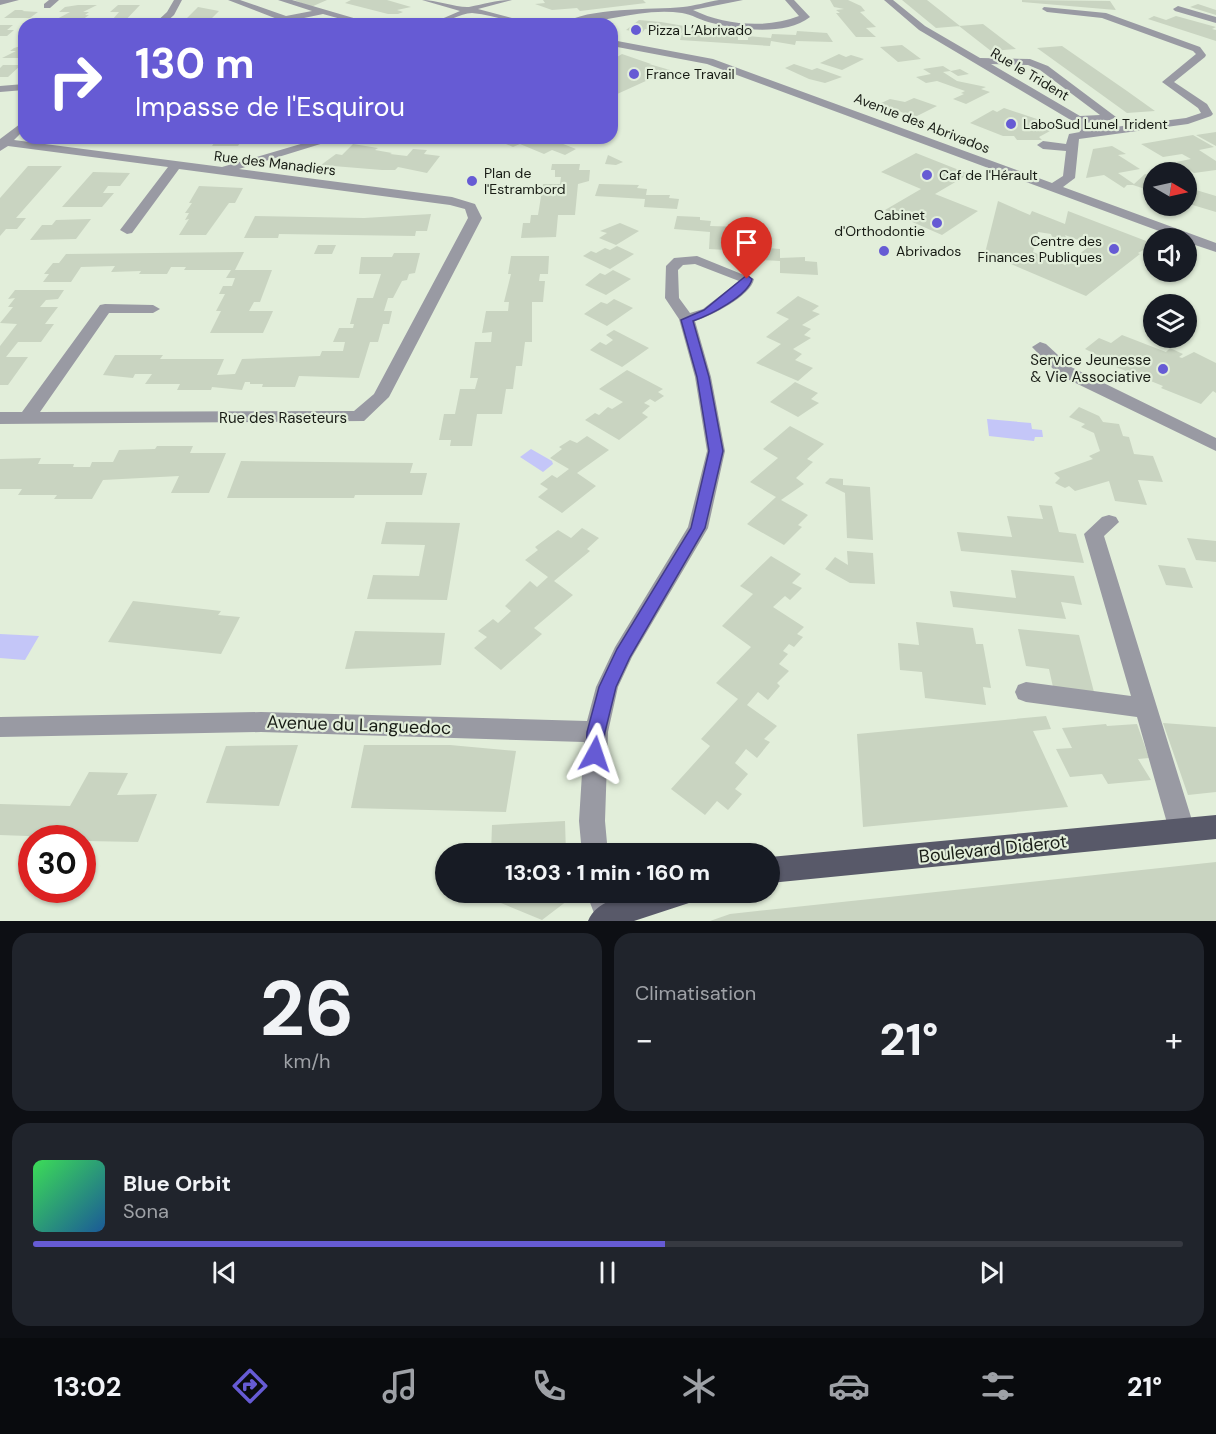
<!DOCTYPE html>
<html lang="fr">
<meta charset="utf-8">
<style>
body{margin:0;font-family:"DM Sans",sans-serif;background:#20242c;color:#f1f3f6;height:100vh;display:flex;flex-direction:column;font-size:22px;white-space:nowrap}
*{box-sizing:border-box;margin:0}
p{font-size:20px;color:#9ea1a6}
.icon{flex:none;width:33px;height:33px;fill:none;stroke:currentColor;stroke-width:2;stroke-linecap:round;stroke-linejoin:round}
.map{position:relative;height:921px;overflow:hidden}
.side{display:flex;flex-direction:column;gap:12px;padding:12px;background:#0d0f14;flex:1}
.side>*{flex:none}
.top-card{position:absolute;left:18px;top:18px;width:600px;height:126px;border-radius:18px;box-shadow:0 2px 4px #0004;background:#665bd4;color:#fff;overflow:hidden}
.needle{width:39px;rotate:99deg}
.tools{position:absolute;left:1143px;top:162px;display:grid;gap:12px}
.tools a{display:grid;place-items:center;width:54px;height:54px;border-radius:50%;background:#171b24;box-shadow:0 2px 4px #0004;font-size:30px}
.speed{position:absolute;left:18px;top:825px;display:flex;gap:12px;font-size:30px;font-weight:700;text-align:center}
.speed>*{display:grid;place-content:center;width:78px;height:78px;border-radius:50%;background:#171b24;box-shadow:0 2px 4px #0004;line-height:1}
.speed .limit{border:9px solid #d22;background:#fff;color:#111}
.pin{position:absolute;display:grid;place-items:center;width:51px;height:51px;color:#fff;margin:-62px -26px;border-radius:50% 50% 50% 0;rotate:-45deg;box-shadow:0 0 6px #0007}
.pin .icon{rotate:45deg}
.me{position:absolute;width:66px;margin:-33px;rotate:5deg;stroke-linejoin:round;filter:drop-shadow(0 0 4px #0008)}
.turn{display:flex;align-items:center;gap:21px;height:126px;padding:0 18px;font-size:27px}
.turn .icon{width:78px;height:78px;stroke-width:2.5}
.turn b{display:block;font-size:42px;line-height:51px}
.big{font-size:45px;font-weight:800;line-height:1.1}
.side .widget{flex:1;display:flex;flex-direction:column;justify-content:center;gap:9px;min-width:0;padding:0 21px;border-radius:18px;background:#20242c}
.side .dial{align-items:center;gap:0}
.dial b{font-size:78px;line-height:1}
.song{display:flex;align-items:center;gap:18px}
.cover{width:72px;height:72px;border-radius:9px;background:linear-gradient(135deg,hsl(130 70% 55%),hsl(210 70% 35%))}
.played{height:6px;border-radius:3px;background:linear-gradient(90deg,#665bd4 55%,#363941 55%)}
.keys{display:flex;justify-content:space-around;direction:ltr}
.heat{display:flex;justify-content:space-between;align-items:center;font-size:33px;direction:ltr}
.side .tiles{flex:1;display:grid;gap:12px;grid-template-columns:1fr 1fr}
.widget:last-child{grid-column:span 2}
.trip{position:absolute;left:435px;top:843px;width:345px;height:60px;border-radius:30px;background:#171b24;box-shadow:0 2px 4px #0004;font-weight:800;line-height:60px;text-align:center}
.menu{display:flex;height:96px;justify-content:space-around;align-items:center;background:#090b0e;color:#9ea1a6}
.menu .icon{width:42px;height:42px}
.menu .current{color:#665bd4}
.menu b{font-size:27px;color:#f1f3f6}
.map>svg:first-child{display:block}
.water{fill:#c4c6f8}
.building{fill:#c9d4c1;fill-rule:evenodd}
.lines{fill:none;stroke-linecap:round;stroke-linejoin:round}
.minor{fill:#999aa3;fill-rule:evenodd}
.major{fill:#585969;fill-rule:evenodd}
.route{fill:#665bd4;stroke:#423b8a;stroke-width:1.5}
.poi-dot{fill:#665bd4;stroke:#e2eeda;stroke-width:2}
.labels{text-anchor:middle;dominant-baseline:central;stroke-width:4.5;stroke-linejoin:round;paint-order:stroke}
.far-poi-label{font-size:14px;fill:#181c15;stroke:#e2eeda;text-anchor:start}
.far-street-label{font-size:14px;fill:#181c15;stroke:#e2eeda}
.poi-label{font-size:15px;fill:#181c15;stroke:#e2eeda;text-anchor:end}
.street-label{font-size:15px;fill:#181c15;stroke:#e2eeda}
.near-street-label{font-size:18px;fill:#181c15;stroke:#e2eeda}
</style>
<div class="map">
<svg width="1216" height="921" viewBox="0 0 1216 921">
<rect width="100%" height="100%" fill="#e2eeda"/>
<path class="water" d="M987,419L1031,423L1032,429L1042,430L1043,437H1035L1034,441L989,436Z
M531,449L552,461L553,464L543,472L520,457Z
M0,634L39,636L25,660L0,658Z"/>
<path class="building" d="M294,0H327L311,7Z
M351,0H387L411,7L397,10L403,12L398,14H388L345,3Z
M543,0H643L646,3L580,11L577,8L552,10L535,4L545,3Z
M830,0H848L861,6L865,11L860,12L876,27L866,28L876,37H856L836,13H840L836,10L844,9L834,7Z
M902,0H927L960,26L936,28Z
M1022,0L1110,1L1116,10L1022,2Z
M1198,4L1216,10V15L1190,7Z
M78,5H97L83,12H89L85,15H89L82,20H55L70,12H59L65,7Z
M118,5H140L122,24H95L101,19H113L119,12H110Z
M198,7L219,11L212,18H218L212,24H188L195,18H187Z
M15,10H24L22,11L38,12L30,18H4Z
M1154,16L1166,20L1176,16L1216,27L1212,29L1216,30V41L1148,19Z
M639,20L661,22L684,26L682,33L645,29L642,33L626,30Z
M983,24L1000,37L1016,49L991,51L959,26Z
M0,25H13L7,30H14L7,36H0Z
M692,30L715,31L714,35L738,36V40H748V36L771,38L772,34L796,35L797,31L827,33L833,42L796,41L795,45L771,41L770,46L680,40L682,33H691Z
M24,45V58H2L16,51H10L14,48Z
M902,45L921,59L898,62L880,47Z
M1062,46L1127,91L1155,111L1127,113L1037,48Z
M622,54L651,64H649L670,70L662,73L652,72L659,75L615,95L612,94V60Z
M839,54L846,57L851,55L864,59L842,70L820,63Z
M794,64L812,70L817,68L842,77L825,83L809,79L785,68Z
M3,65H21L8,77H0V68Z
M943,66L951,71L960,69L969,74L958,76L950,71L943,72L957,81L986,87L981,89L990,92L966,104L953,99L964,94L961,93L965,91L937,81L926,83L916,77L931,74L923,69Z
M914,98L937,106L915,117L879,104L890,99L905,102Z
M1004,108L1052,124L1050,131L1039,137L1042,140H1017L1014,136H1003L970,123L993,110L997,112Z
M1216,132V146L1196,135Z
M1193,135L1214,147L1199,150L1216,161V170L1194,173L1176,162L1191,159L1182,154L1163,157L1141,144Z
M154,138H204L202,141H187L184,144H149Z
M217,138H243L238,146H212Z
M492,138H548L576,149L565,155L552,150L544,154L520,144L513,147Z
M353,144L378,148L375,150L392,153L390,154L407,156L413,149L427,150L424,154L440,156L427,173L398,167L395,170H382L321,165L336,154L342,155Z
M1112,146L1126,154L1118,155L1140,169L1118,173L1134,184L1145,174L1154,177V192L1133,185H1127L1124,188L1104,175L1086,178L1093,149Z
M916,153L969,174L935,194L978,211L942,235L885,210L921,189L881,172Z
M608,155L623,162L616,165L605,164Z
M552,164H580L579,170H590L589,181L578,184L575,215H558L556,237L521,238L523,223H530L531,215H538L543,184H560L561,177H555V170H551Z
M28,166H62L16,218H26L17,229H6L0,236V198Z
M93,172L130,173L120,186H108L103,193H114L102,207H62Z
M599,184L639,185L637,188L647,189L646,195H670L669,198L679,199L677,209L644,207L645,199L595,196Z
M199,186L243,188L235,203H229L206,235H179L189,219L185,220L189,213H185L192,203H189Z
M1186,187L1216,196V212L1186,203Z
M998,201L1030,215L1032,211L1065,224L1068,211L1154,244L1138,253L1140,254L1086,296L985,253ZM1038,232L1051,234L1053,239H1067L1065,235L1091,245L1065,265L1033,252Z
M431,214L427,231H416L415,236L279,234L278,238H244L255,216L364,218Z
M677,216L700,217V220L711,221L710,226L744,227V244L769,245L768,248L780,249V258L805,257V261L817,262L818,275L780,273V261L743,259V251L730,250L731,246H726V250L709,249L710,232L674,229Z
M91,219L76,239L30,240L42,225H52L56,220Z
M620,223L639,231L616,245L599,238L607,233L600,231Z
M318,245H336L332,254H314Z
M617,246L634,254L610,269L583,256L591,251L596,253L605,248L610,250Z
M244,252L235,270H272L260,302H254L249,311H273L263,333H210L221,311H216L225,294H219L223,286H232L235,278H226L231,270H184L186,267H171L167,274H139L141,271L111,272L115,266L81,267L71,282H43L49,274H44L53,263H59L66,254Z
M394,253H420L415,273L409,274L407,280L402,281L393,298H388L384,311H392L389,324H383L378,342H370L359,378L299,376L295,387H262L263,384H250V382H245L242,390L212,387L211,390H177L180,384H145L152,374H135L133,378L103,375L115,355H163L160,359H224L217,375L235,374L242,359L320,356L322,351H343L345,342H333L339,328H353L354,324H350L357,298H373L381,274H359L361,257H392Z
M511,256H549L548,274H540L539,281H545L543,302H532V342H525L522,366H516L513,389H506L502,414H477L472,446H450L451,440H439L444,414H455L460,389H475L478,378H470L475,342H491L492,332L482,333L486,311H508L509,302H504L511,274H508Z
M613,270L631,279L606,295L585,285L600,273L605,275Z
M15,290H64L58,299L46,300L40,307H58L45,324H54L41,342H18L6,357H28L8,385H0V346L17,324L0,323L13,307H8L15,298L8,299Z
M798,296L819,306L812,311L820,314L802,325L811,329L804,335L811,338L793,349L802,354L795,360L813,368L798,381L756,363L781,344L766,337L789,319L776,313Z
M614,299L633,308L607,326L584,314L601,302L607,304Z
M614,330L649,348L622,367L590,350L600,342L606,345L613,340L606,335Z
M1122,335L1166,352L1170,348L1183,354L1179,357L1182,358L1194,352L1216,363V393L1213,391L1201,404L1161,388L1163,386L1116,367L1118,365L1085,349L1099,338L1111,343Z
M627,370L663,389L658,392L664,396L655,402L650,399L644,403L650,406L642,413L648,417L619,440L585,420L595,413L599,415L608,407L612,409L623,402L599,389Z
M795,382L818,393L811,399L819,403L798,417L770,402Z
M1079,407L1099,416L1103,422L1119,424L1123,436L1129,437L1134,454L1153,456L1163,482L1138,480L1147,505L1115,501L1109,481L1075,491L1069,486L1065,488L1055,483L1060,478L1054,473L1093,459L1089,456L1100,451L1094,433L1081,427L1085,424L1069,417Z
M790,426L824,444L807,459L813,462L796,478L804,484L781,500L808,515L798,525L802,527L784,545L747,524L776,497L750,482L778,458L763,449Z
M587,436L609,450L577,473L596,486L562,513L538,497L548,489L540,484L552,475L557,478L569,469L550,458L562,449L559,447L570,440L577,443Z
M157,446H193L190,453H226L209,493H171L179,476L103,480L92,499H54L57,495H18L22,489H0V459L41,458L38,464H74L73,467H90L92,462H113L119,450L155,449Z
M241,461L413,463L410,473H427L422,495H355L354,498H227Z
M830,478L843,479V485L870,487L873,540L847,538L845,493L825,483Z
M1039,505L1052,506L1059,532L1076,534L1084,563L961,551L957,532L1012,537L1007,516L1043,519Z
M386,522L460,523L447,600L367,599L373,575L419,576L425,545L381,544Z
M582,528L599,538L587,549L590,551L554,581L573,595L534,628L542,634L501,670L474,648L487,637L478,631L493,619L498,623L511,611L505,606L530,581L537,587L548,577L525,560L538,550L535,547L558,530L571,538Z
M1187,538L1216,541V562L1196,560Z
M847,551L873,553L875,584L850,583L825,569L835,557L848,565Z
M771,556L801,574L792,583L802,588L790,600L785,596L773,607L804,627L797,634L803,637L794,647L789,644L783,651L788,654L779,664L789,671L777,683L780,686L768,700L758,692L747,705L777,726L764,739L770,742L757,758L746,749L735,763L748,774L735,789L742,794L728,810L717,801L705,815L671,789L710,746L701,739L738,699L716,683L751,647L722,626L753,594L740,586Z
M1158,565L1185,568L1193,588L1166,585Z
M1011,570L1074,576L1082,605L1061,602L1066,619L953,607L950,591L1016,598Z
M133,601L221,611L218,615L240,617L221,654L108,642Z
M916,622L973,628L976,644H983L991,688L983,687L986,705L925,698L922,672L900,670L898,643L919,645Z
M1018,629L1079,635L1094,692L1053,687L1049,669L1026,666Z
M355,631L445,633L441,665L345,669Z
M1046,716L1051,729L1033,731L1068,807L863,827L857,734Z
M1163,723L1216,727V792L1188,795Z
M1106,724L1107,726L1137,724L1149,758L1138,759L1151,780L1108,784L1102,774L1070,777L1056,749L1072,748L1062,728Z
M298,745L279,806L206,803L226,746Z
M364,745H450L516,751L506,812L351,808Z
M89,772L128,773L117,795L157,794L138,842L86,841L82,847V838L0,835V804L70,806Z
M565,821L566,854H491L492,825Z
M1216,862V921H710L730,914Z
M489,892H567V901L542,920L489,898Z"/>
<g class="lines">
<path class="minor" d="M0,0H19L0,5Z
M49,0H59L50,8H44V4Z
M174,0H182L174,15L164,24H154L167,12Z
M228,0H240L286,16L312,11L278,0H292L374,24H359L323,14L285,22Z
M422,0C436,0 458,8 469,7C485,4 497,0 512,0L478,9L535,24C513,24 494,15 472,13C460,13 446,24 430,24L460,11Z
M719,0H743L693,10C724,25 766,29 799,16L785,0H794L810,17C786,36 739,30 712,23C702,21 691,14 682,13C642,7 602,24 563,24C586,7 653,10 683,7C694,6 707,2 719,0Z
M884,0H893L925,26L980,58L1030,59L1048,66L1116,117L1110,120L1086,123L1091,130L1186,118L1201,113L1198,108L1162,82L1196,54L1193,51L1102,18L1047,12L1042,9L1044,7L1106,13L1200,47L1206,55L1205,57L1174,82L1207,104L1213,114L1211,116L1188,124L1079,139L1075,178L1063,187L1216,243V252L1186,242V238H1178L707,64L612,46V40L713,59L1052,183L1063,176L1066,151L1043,149L1037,145L1043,141L1066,144L1069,134L1080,132L1074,122L919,30ZM991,64L1028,65L1040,70L1100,115L1080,116Z
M1178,6L1216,17V23L1175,11L1173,9Z
M24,84V90L0,92V86Z
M24,121V130L14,140L222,167L321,138H340L239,169L452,197L475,204L482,218L389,397L364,421L0,424V412H22L100,305L105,304L153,305L160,309L153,313H109L40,412L354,411L374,394L468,218L465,209L450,205L179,169L132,233L127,234L120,230L168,167L8,146L0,151V139Z
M697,256L754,279C751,296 711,316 695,321L711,377L725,451L708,528L632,657L618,687L608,732L605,821L608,854H582L579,821L584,742L261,732L0,737V717L261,712L587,721L596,687L615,647L688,527L707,451L695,377L679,319L665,298L666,266L674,258ZM695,264L739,281L703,309L690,313L679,298L678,270L683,265Z
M1040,342L1046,344L1071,367L1216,438V451L1059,375L1032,347Z
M1109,515L1116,517L1119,522L1104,536L1195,830L1191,839L1182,842L1173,839L1169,830L1137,717L1026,702L1018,699L1015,692L1018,685L1026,682L1131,696L1084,534L1102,517Z
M586,892H612L623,915L620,921H597Z"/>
<path class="major" d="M1216,815V839L770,883V857Z
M639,892H699L695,901L634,921H588C597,900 620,898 639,892Z"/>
</g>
<path class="route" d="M747,275L752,279C748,296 710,315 693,321L709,377L723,451L705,528L630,657L616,687L605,732L601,760L595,763L588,760L586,754L587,732L599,687L617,649L691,528L709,451L697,377L681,320L704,310Z"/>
<g class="poi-dot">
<circle cx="636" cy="30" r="6"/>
<circle cx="634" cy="74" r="6"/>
<circle cx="1011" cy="124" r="6"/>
<circle cx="927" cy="175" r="6"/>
<circle cx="472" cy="181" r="6"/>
<circle cx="937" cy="223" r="6"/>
<circle cx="1114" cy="249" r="6"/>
<circle cx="884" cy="251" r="6"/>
<circle cx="1163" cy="369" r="6"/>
</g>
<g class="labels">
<g class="far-poi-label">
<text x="648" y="30">Pizza L’Abrivado</text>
<text x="646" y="74">France Travail</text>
<text x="1023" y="124">LaboSud Lunel Trident</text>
<text x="484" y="173">Plan de<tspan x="484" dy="16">l'Estrambord</tspan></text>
<text x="939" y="175">Caf de l'Hérault</text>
<text x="925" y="215" text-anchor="end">Cabinet<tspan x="925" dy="16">d'Orthodontie</tspan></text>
<text x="1102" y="241" text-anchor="end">Centre des<tspan x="1102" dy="16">Finances Publiques</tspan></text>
<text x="896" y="251">Abrivados</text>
</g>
<g class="far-street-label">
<text transform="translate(1030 74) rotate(31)">Rue le Trident</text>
<text transform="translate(922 123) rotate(21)">Avenue des Abrivados</text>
<text transform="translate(275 163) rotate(7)">Rue des Manadiers</text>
</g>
<g class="poi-label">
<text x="1151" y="360">Service Jeunesse<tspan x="1151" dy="17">&amp; Vie Associative</tspan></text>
</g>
<g class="street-label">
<text x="283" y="418">Rue des Raseteurs</text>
</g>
<g class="near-street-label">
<text transform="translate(359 725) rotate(2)">Avenue du Languedoc</text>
<text transform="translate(993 849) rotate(-6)">Boulevard Diderot</text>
</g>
</g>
</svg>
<div class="tools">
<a><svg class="needle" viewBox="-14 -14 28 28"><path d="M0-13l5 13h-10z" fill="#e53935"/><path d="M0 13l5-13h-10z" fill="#9ea1a6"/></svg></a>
<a><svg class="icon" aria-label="sound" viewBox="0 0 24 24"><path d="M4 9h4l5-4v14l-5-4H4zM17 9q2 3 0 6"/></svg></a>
<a><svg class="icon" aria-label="layers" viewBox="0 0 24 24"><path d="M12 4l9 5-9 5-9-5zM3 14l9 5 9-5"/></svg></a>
</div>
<div class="speed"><div class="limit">30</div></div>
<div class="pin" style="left:747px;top:279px;background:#d93025"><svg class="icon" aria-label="arrive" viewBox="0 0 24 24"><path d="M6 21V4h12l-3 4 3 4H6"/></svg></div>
<svg class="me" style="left:595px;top:754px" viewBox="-20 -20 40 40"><path d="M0-17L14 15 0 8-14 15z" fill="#665bd4" stroke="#fff" stroke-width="4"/></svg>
<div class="trip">13:03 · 1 min · 160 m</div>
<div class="top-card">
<div class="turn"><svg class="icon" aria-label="right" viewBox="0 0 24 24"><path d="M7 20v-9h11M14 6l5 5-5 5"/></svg><div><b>130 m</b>Impasse de l'Esquirou</div></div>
</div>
</div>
<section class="side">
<div class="tiles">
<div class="widget dial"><b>26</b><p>km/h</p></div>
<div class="widget"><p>Climatisation</p>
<div class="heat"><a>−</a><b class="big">21°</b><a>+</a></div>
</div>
<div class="widget">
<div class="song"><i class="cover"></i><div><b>Blue Orbit</b><p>Sona</p></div></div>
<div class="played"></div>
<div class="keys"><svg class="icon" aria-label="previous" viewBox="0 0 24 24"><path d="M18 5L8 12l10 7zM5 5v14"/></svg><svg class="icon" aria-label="pause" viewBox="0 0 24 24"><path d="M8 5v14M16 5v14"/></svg><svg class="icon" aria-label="next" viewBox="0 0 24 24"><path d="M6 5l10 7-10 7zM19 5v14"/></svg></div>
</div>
</div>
</section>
<nav class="menu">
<b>13:02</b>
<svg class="icon current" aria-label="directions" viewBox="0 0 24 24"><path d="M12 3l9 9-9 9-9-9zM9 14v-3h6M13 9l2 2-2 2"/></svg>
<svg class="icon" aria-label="music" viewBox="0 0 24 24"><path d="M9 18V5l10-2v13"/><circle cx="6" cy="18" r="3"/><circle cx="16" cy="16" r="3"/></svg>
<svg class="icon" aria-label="phone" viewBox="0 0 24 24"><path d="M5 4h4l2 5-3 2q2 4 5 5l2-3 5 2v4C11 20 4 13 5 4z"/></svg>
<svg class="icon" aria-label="climate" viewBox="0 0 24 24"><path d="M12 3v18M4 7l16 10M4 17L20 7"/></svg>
<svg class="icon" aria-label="car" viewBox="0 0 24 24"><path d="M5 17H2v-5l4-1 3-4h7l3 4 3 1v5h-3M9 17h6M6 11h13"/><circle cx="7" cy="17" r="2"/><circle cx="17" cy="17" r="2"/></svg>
<svg class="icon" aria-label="filters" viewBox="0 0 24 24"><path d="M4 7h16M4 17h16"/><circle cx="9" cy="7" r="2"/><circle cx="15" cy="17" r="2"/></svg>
<b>21°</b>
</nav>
